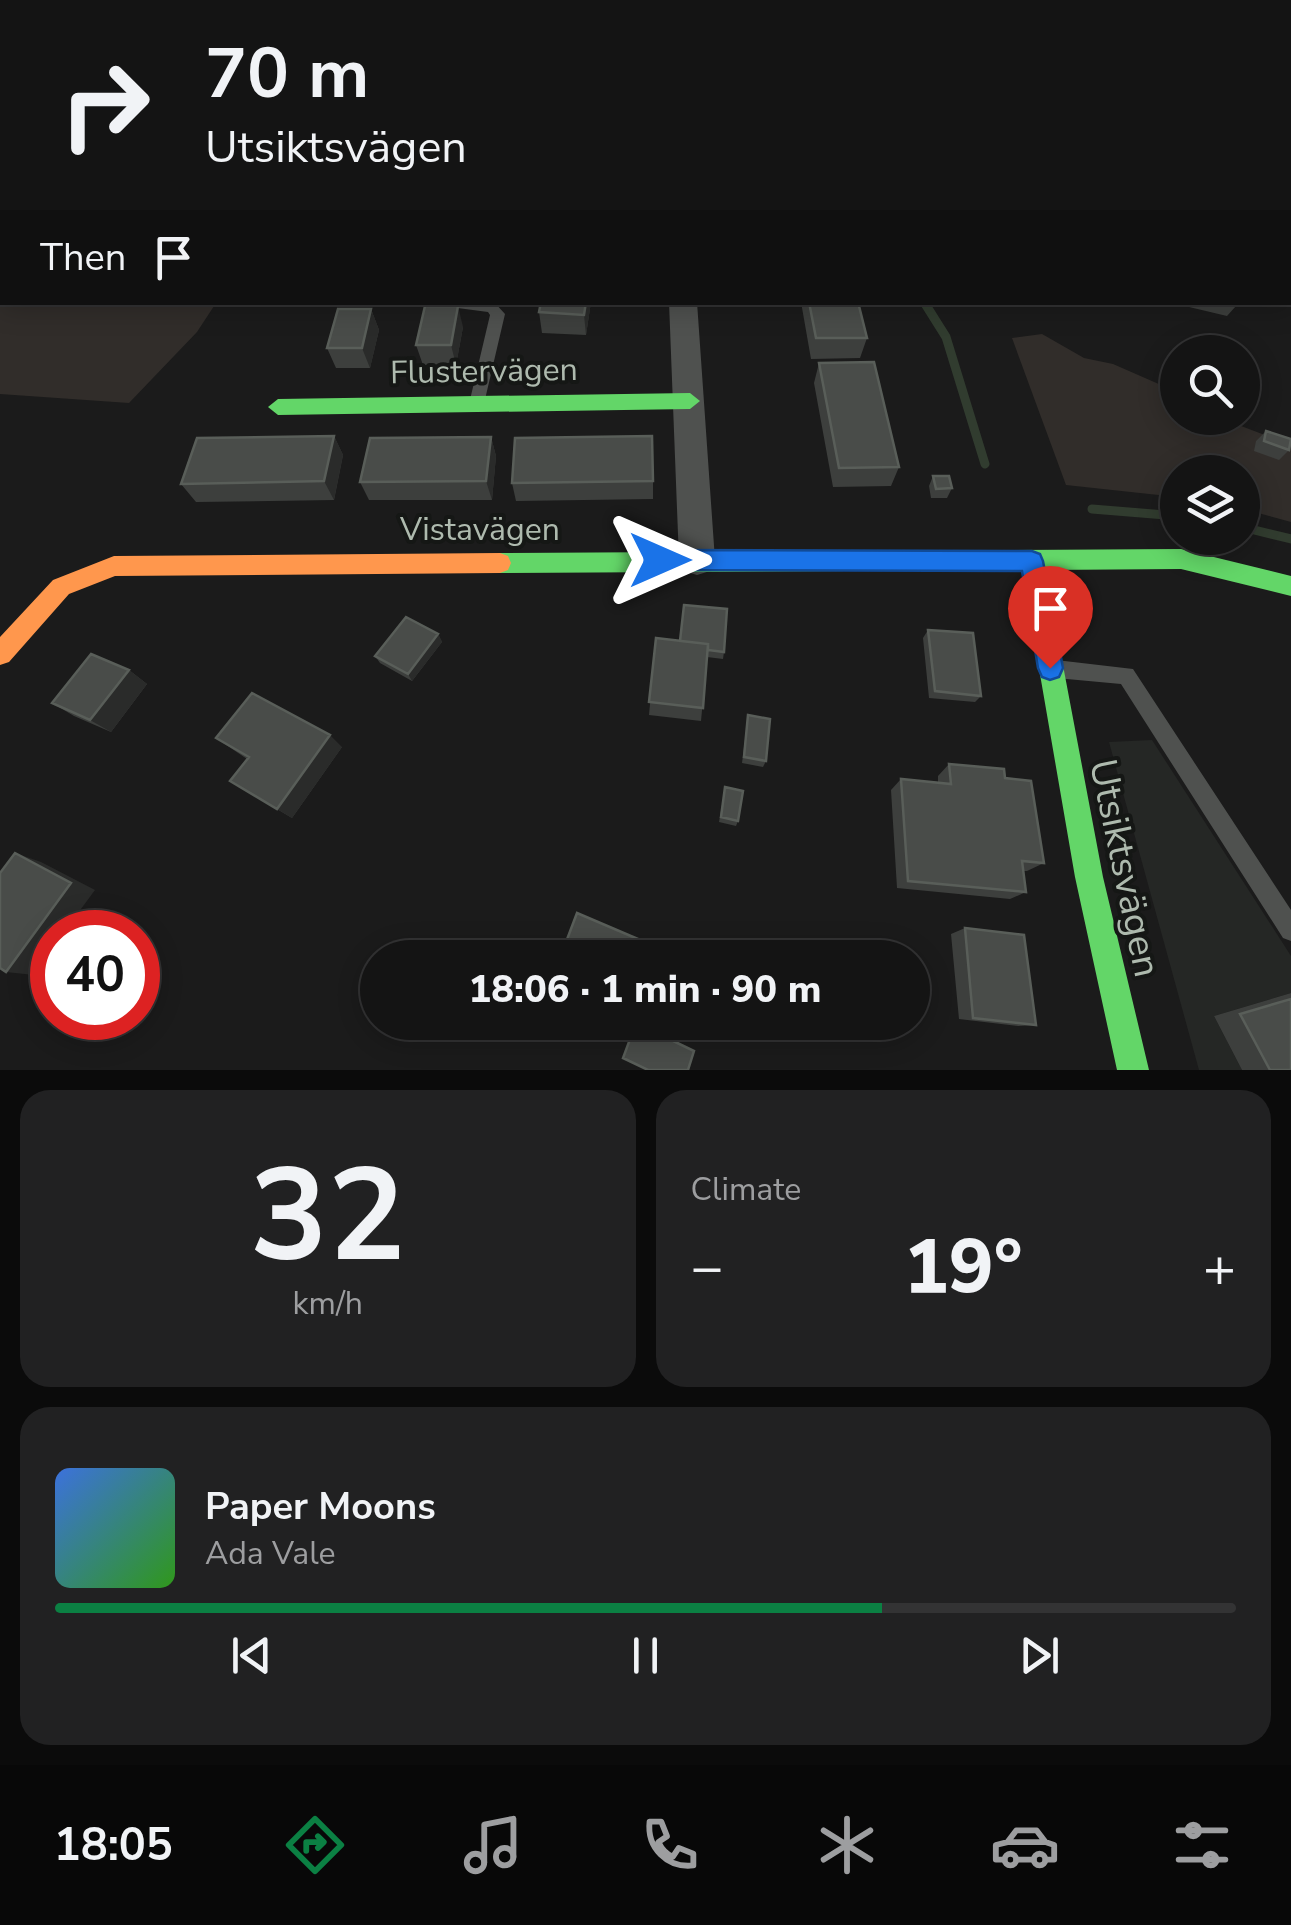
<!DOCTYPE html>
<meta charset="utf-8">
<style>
body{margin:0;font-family:"Nunito Sans",sans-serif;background:#212122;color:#f1f3f6;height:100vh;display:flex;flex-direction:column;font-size:38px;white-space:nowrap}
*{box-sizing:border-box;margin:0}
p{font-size:32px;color:#9d9ea0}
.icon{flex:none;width:55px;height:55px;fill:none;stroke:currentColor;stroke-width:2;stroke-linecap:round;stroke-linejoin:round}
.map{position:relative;height:1070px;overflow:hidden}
.panel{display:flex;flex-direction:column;gap:20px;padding:20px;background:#0b0b0b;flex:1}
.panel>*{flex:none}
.top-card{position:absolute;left:0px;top:0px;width:1292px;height:305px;box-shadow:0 5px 25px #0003,0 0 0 2px #333334;background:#141414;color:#f1f3f6;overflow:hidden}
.controls{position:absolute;left:1160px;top:335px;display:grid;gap:20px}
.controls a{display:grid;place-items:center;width:100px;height:100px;border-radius:50%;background:#141414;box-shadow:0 5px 25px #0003,0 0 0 2px #333334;font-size:50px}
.speed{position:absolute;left:30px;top:910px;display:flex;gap:20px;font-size:50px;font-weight:700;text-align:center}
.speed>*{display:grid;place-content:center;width:130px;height:130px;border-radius:50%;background:#141414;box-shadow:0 5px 25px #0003,0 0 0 2px #333334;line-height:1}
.speed .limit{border:15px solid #d22;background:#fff;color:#111}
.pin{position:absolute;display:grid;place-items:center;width:85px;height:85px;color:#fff;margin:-102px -42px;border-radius:50% 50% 50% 0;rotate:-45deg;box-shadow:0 0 10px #0007}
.pin .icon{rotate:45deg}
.me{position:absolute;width:110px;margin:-55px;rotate:90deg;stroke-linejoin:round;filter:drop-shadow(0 0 8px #0008)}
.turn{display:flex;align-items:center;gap:35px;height:210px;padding:0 40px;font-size:45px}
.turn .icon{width:130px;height:130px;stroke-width:2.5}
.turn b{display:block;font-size:70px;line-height:85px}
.then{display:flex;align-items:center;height:95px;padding:0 40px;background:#0003;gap:20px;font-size:38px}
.big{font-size:75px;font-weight:800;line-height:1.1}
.panel .card{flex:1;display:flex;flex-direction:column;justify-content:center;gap:15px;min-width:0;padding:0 35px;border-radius:30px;background:#212122}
.panel .dial{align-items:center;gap:0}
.dial b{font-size:130px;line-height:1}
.song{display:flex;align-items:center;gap:30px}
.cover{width:120px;height:120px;border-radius:15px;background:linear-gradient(135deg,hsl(220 70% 55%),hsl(110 70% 35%))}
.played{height:10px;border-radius:5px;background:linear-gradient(90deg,#0b8043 70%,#333334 70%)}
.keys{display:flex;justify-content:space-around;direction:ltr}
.heat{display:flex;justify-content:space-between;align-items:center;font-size:55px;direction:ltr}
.panel .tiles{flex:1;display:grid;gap:20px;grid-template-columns:1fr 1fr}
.card:last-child{grid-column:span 2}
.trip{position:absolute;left:360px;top:940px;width:570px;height:100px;border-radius:50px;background:#141414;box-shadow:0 5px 25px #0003,0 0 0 2px #333334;font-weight:800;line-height:100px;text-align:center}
.menu{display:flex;height:160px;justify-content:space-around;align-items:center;background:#080808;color:#9d9ea0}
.menu .icon{width:70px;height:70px}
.menu .on{color:#0b8043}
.menu b{font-size:45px;color:#f1f3f6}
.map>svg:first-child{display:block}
.built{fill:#252725}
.green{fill:#312d2a}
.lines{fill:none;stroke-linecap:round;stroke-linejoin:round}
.stream{stroke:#313c2f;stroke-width:9}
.lane{fill:#4f514f;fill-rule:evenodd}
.street{fill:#4f514f;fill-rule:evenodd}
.fast{fill:#63d668;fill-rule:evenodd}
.slow{fill:#ff974d;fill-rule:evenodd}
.wall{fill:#3d3f3d}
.shaded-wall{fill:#2a2b2a}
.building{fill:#494c49;stroke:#595e59;stroke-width:2.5}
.route{fill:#1a73e8;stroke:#114b97;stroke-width:2.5}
.labels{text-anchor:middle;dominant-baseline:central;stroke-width:8;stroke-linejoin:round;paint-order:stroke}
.street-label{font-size:32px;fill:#aebaae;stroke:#151715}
.near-street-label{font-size:38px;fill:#aebaae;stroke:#151715}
</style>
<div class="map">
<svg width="1291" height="1070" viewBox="0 0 1291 1070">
<rect width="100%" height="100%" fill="#1b1b1b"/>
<path class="built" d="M1152,740L1291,956V993L1214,1016L1242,1070H1199L1109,742Z"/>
<path class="green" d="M0,0H527L2,2V302L216,303L197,332L129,403L0,394Z
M1042,334L1084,358L1113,364L1177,392L1178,418H1220L1291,445V522L1243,509L1242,472H1178L1177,497L1066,485L1012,338Z"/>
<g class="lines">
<path class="stream" d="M924,302L946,337L985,464
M1092,509L1178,516
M1242,527L1291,539"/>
<path class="lane" d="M443,302H494L505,314L483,408H471L469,404L490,315L488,312L450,307Z
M1056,660L1133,669L1291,910V941L1283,938L1121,684L1056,678L1049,675L1046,669L1049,663Z"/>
<path class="street" d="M1290,71H1291V86H1290Z
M669,302H697L715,560L710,571L697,575L684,571L679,560Z"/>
<path class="fast" d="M690,393L700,401L690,409L278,415L268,407L278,399Z
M1181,549L1291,576V596L1181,569L1045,570L1103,877L1149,1070H1117L1075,877L1022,570L500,573L492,570L489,563L492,556L500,553Z"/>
<path class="slow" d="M500,553L508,556L511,563L508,570L500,573L115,576L69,594L9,662L0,665V637L53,580L114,556Z"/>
</g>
<path class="wall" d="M664,0H693L692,2H664Z
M716,0H750L748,2H716Z
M992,0H1026L1025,2H991Z
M1056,0H1097L1096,2H1055Z
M1256,0H1291V51L1290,2H1258Z
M591,302L586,335L542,333L539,312Z
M801,302H858L867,338L860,358L811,359Z
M1168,302H1236V306L1227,316Z
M371,309L379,330L370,368H336L327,348Z
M463,327L456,365H423L416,345Z
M819,363L899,467L891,486L833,487L814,383Z
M1266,431L1289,450L1279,460L1254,451L1256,441Z
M334,436L343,455L334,500L196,502L181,484Z
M491,437L496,456L492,500H369L360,482Z
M933,476L952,488L947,498H931L929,486Z
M653,481V499L516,501L512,483Z
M928,630L981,696L975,702L929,698L923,638Z
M438,634L442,642L412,681L380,663L375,656Z
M656,638L724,652L723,659L707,657L701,721L649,715Z
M129,670L147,684L111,732L74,716L52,703Z
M748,715L766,761L763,767L742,763Z
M216,738L342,747L292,818L230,781L247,759Z
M949,764L1044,863L1027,871H1023L1026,892L1010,899L897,888L891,790L901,779L938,783V776Z
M725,787L738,821L736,826L719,822Z
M965,928L1036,1025L1018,1026L959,1019L951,934Z
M1291,993V1070H1242L1214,1016Z"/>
<path class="shaded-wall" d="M586,302H591L586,335L584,315Z
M458,306L463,327L456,365L451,345Z
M371,309L379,330L370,368L362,348Z
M334,436L343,455L334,500L324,481Z
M491,437L496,456L492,500L486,481Z
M438,634L442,642L412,681L408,674Z
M129,670L147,684L111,732L90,720Z
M330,735L342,747L292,818L277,809Z
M15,853L41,862L95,890L64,932H52V949L34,975L6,972Z"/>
<path class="building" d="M770,0H796L795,2Z
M1003,0H1022L1020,2H1011Z
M541,302H586L584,315L539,312Z
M809,302H858L867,338H816Z
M425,306H458L451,345H416Z
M338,309H371L362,348H327Z
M874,362L899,467L839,468L819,363Z
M1266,431L1291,439L1289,450L1264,441Z
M334,436L324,481L181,484L197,438Z
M652,436L653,481L512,483L515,438Z
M491,437L486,481L360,482L370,438Z
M933,476H949L952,488L936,489Z
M684,605L727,609L724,652L708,650V644L680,641Z
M406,617L438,634L408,674L375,656Z
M928,630L973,633L981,696L935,691Z
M656,638L708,644L703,708L649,702Z
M91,654L129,670L90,720L52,703Z
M252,693L330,735L277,809L230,781L249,757L216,738Z
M748,715L770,719L766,761L744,757Z
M949,764L1004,769L1005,778L1031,781L1044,863L1022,861L1026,892L908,881L901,779L951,784Z
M725,787L743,791L738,821L721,817Z
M15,853L71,883L6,972L0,968V873Z
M577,913L652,945L647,958H560Z
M965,928L1024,935L1036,1025L973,1018Z
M1291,999V1070H1270L1240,1014Z
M636,1023L694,1051L688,1070H648L623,1058Z"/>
<path class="route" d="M660,550L1032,551L1040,554L1043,561L1063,668L1059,677L1050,680L1042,677L1038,668L1022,571L660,570L652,567L649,560L652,553Z"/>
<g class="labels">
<g class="street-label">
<text transform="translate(484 371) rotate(-1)">Flustervägen</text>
<text x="480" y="529">Vistavägen</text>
</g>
<g class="near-street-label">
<text transform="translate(1125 868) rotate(78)">Utsiktsvägen</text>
</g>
</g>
</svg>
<div class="controls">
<a><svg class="icon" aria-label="search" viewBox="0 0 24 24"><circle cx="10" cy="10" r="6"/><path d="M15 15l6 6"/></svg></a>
<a><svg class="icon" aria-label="layers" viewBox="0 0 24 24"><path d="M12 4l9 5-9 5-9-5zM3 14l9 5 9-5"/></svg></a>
</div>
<div class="speed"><div class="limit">40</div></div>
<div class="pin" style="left:1050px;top:668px;background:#d93025"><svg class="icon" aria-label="arrive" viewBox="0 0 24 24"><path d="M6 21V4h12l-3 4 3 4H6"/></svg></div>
<svg class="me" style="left:660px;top:560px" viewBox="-20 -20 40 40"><path d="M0-17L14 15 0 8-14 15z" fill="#1a73e8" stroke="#fff" stroke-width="4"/></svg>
<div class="trip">18:06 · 1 min · 90 m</div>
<div class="top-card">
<div class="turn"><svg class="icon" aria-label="right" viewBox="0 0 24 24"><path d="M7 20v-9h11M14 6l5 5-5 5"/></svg><div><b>70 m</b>Utsiktsvägen</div></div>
<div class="then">Then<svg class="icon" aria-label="arrive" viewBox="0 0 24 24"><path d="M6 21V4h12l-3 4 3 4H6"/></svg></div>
</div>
</div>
<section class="panel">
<div class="tiles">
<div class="card dial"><b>32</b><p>km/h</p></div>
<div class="card"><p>Climate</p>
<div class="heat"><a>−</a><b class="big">19°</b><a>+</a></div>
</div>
<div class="card">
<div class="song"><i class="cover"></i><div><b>Paper Moons</b><p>Ada Vale</p></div></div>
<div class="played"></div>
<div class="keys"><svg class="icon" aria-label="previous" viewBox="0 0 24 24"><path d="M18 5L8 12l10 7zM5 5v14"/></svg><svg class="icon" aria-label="pause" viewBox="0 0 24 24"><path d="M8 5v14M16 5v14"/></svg><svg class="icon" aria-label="next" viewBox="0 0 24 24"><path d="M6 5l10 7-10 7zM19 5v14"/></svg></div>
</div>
</div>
</section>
<nav class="menu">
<b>18:05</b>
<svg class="icon on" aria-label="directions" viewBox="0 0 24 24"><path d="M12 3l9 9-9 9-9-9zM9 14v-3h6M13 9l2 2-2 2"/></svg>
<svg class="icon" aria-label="music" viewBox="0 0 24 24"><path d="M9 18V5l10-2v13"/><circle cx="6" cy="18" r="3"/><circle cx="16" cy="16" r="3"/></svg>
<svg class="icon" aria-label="phone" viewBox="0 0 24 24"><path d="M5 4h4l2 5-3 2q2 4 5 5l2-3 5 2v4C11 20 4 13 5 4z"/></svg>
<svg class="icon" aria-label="climate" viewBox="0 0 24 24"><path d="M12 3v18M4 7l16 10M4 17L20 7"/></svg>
<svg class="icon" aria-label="car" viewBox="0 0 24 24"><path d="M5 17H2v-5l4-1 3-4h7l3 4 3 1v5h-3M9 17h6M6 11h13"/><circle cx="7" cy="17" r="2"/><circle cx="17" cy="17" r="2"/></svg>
<svg class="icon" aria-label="filters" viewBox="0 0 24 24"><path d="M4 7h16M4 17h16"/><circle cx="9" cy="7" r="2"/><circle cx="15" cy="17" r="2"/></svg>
</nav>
